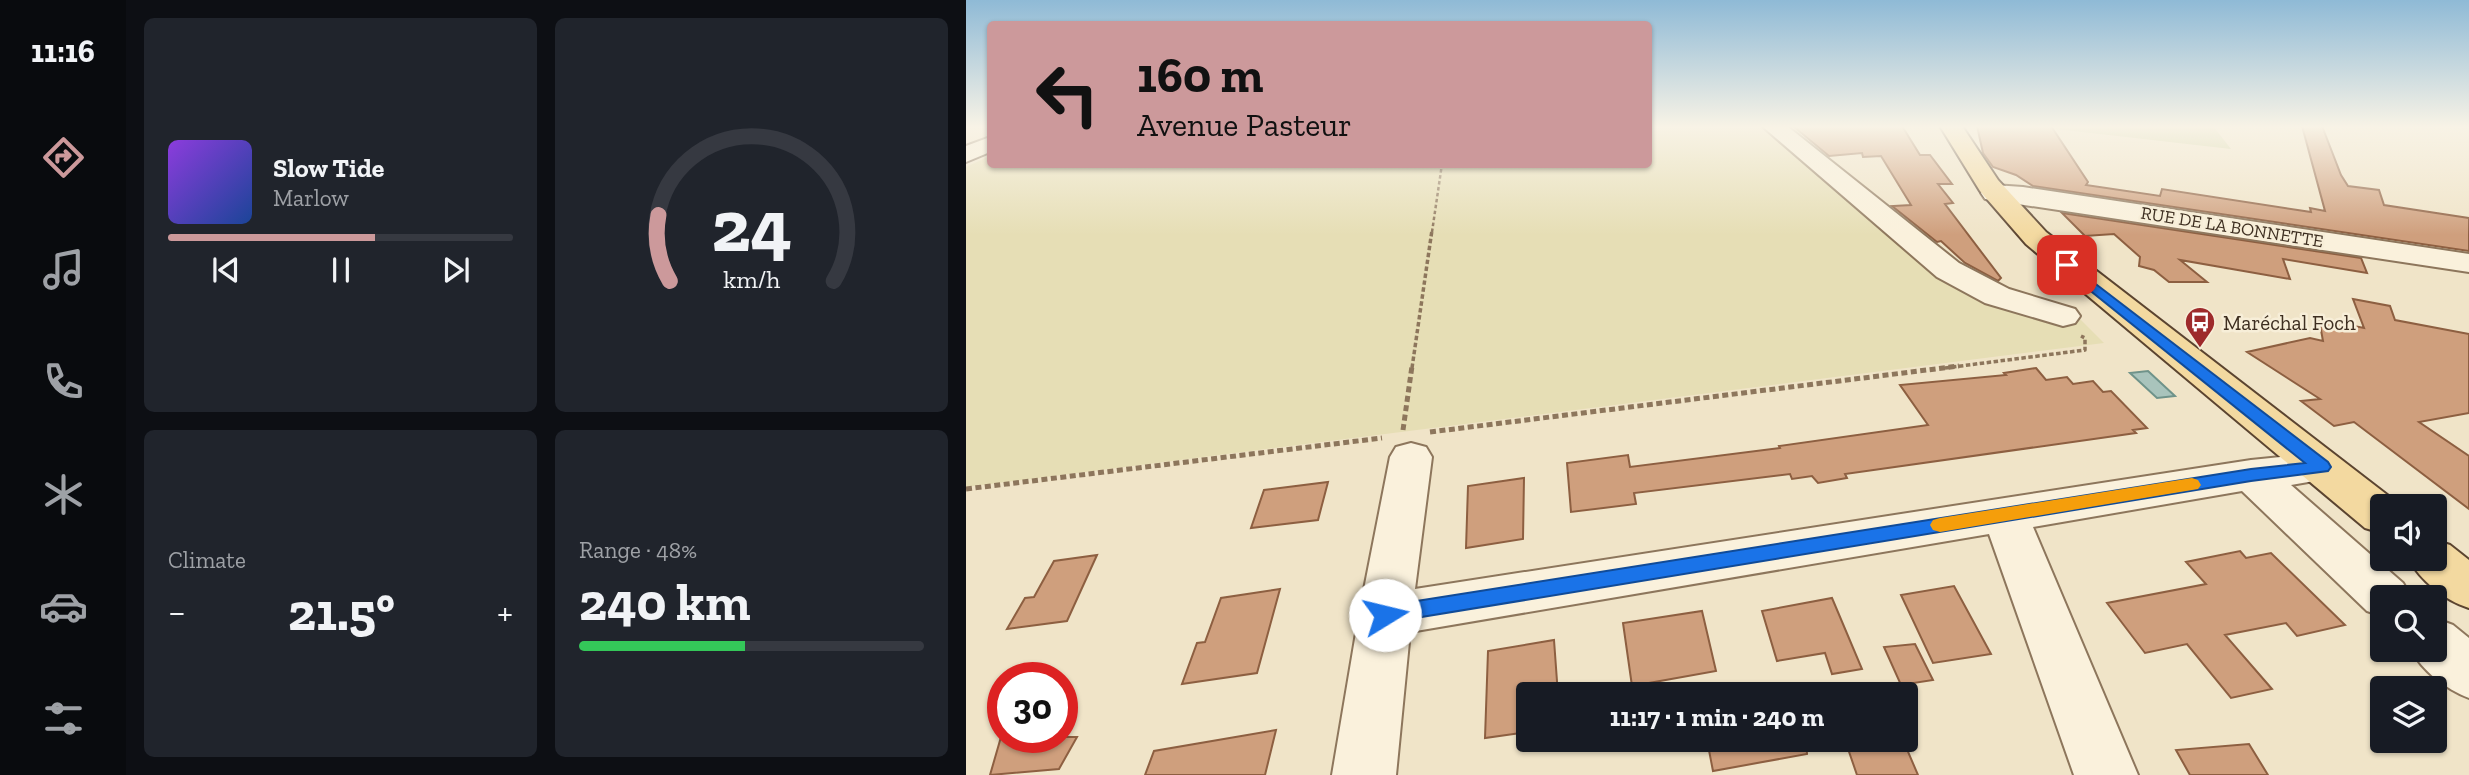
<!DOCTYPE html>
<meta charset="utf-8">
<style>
body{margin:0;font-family:"Zilla Slab",serif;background:#20242c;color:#f1f3f6;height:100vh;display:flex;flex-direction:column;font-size:26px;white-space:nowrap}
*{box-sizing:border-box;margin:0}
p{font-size:23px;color:#9ea1a6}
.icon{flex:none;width:38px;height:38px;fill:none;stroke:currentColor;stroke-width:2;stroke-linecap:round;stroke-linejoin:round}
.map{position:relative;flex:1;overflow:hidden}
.sheet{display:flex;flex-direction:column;gap:18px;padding:18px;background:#0d0f14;width:840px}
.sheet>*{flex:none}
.hud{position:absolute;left:21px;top:21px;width:665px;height:147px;border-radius:7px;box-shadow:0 2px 5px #0004;background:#cc999b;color:#111;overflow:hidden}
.tools{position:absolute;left:1404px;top:494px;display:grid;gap:14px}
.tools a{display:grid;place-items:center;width:77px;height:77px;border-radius:7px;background:#171b24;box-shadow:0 2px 5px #0004;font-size:35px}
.speed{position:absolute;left:21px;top:662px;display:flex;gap:14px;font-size:35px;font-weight:700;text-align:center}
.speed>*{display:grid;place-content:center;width:91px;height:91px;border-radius:50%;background:#171b24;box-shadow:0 2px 5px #0004;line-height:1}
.speed .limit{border:10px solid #d22;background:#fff;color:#111}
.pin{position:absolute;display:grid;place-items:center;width:60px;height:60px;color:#fff;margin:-30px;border-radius:14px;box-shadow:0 4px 10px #0006}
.me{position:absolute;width:77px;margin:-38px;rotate:81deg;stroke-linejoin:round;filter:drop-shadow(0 0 5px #0008)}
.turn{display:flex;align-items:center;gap:24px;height:147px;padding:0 35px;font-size:32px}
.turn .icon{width:91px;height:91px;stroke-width:2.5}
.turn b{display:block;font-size:49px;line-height:60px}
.big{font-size:52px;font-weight:700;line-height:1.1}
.sheet .widget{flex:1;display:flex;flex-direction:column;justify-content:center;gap:10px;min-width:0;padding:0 24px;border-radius:10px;background:#20242c}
.sheet .dial{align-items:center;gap:0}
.dial svg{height:182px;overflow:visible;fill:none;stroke:#363941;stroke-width:7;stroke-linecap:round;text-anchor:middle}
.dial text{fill:#f1f3f6;stroke:none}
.song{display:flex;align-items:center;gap:21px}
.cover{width:84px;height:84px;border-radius:10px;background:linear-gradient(135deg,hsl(270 70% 55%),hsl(220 70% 35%))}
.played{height:7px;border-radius:4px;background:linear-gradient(90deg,#cc999b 60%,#363941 60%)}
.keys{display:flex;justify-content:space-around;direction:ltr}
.heat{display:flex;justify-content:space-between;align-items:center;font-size:38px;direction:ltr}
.charge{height:10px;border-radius:5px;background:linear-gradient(90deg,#34c759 48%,#363941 0)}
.sheet .tiles{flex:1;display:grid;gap:18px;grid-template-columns:repeat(2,1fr)}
.trip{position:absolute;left:550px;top:682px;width:402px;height:70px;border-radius:7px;background:#171b24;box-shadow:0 2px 5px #0004;font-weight:700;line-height:70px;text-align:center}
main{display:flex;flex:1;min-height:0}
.tabs{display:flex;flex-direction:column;width:126px;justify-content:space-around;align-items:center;background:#090b0e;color:#9ea1a6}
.tabs .icon{width:49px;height:49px}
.tabs .active{color:#cc999b}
.tabs b{font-size:32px;color:#f1f3f6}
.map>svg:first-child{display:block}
.farmland{fill:#e6deb5}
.green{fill:#c9cf9b}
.water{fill:#a9c4bc;stroke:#6f938a;stroke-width:2}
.building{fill:#cf9f7d;stroke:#8d5f41;stroke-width:2}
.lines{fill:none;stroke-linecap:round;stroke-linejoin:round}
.street-casing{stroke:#8d765c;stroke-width:4}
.secondary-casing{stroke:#6f573f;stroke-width:4}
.primary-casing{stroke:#5b4430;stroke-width:4}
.path-far2{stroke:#8d765c;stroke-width:2.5;stroke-dasharray:3.5 2.5;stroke-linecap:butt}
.path-far1{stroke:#8d765c;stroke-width:3.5;stroke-dasharray:4.5 2.5;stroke-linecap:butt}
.path{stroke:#8d765c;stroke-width:5;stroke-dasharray:6 3.5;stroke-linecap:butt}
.street{fill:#faf1dc;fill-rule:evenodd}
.secondary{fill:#faf1dc;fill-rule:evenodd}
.primary{fill:#f3d9a0;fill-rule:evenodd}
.route{fill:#1a73e8;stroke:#114b97;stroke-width:2}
.slow{fill:#f59e0b}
.labels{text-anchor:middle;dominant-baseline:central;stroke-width:5;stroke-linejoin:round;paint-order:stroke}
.far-street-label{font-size:18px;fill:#3d2e20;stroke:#f7eed8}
.poi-label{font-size:21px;fill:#3d2e20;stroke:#f7eed8;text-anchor:start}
</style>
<main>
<nav class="tabs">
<b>11:16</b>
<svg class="icon active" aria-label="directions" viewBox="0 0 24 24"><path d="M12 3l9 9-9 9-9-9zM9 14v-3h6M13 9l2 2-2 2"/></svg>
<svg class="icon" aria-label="music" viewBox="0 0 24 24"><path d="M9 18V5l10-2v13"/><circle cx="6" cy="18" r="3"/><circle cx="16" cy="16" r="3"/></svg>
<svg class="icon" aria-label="phone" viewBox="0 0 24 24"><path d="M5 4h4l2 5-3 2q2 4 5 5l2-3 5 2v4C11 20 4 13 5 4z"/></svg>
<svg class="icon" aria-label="climate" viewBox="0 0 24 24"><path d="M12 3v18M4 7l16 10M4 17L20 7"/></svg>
<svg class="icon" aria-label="car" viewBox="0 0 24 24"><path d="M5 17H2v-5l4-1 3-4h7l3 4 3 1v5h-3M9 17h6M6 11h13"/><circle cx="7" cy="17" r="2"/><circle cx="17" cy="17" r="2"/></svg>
<svg class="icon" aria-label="filters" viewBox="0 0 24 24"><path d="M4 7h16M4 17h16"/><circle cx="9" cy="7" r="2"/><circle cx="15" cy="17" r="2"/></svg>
</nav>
<section class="sheet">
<div class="tiles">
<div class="widget">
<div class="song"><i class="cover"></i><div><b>Slow Tide</b><p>Marlow</p></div></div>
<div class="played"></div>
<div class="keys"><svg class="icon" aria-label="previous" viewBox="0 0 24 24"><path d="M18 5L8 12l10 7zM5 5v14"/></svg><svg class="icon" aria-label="pause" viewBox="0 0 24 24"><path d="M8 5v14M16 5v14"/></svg><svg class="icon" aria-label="next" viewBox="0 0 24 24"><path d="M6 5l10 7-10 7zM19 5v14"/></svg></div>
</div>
<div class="widget dial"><svg viewBox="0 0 100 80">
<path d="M14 69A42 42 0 1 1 86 69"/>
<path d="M14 69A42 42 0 0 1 9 40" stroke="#cc999b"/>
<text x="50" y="56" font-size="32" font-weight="700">24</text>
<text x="50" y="72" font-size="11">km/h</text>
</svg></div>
<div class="widget"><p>Climate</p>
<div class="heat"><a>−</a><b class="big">21.5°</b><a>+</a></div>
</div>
<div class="widget"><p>Range · 48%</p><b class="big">240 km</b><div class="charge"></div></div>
</div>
</section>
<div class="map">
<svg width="1503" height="775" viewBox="0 0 1503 775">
<rect width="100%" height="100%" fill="#f0e4c8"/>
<path class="farmland" d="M683,126H806L906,212L1055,302L1113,318L1138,343L0,487V167L24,156V164H682Z"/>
<path class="green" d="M1089,126H1247L1265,149L1090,129Z"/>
<path class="water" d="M1182,371L1209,396L1191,398L1164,373Z"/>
<path class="building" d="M827,126H936L954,155H964L986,184H972L987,203L979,204L1035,278L1032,281L999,263L975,241L971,242L926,206L945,205L915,156L897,157L896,153L863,156Z
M1011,126H1085L1122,182L1120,185L1194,196L1196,189L1345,212L1344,208L1359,211L1336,126H1356L1375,175L1382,186L1413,190L1418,205L1503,218V251L1067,186L1050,175L1027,167L1017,153Z
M1096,213L1395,258L1401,273L1317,259L1324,279L1214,260L1241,282H1203L1188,270L1173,266L1174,257L1148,234L1119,236Z
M1387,299L1424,306L1429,320L1503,334V413L1453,422L1503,456V509L1388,422L1368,426L1335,401L1354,399L1281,352L1344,338L1357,341L1353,319L1398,328Z
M1070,368L1080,380L1101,377L1107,384L1127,381L1137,392L1145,391L1181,428L1167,430L1170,433L879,474L881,478L852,483L846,476L826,479L824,474L668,493L670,504L605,512L601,463L662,455L664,467L814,448L813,446L962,425L934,385L1040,375L1038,373Z
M558,478L557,539L500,548L502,486Z
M362,482L352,520L285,528L298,490Z
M1274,551L1280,558L1305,553L1379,625L1331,636L1320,623L1259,635L1306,689L1265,698L1221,644L1179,653L1141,603L1240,584L1220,562Z
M131,555L101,621L41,629L59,598L68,597L88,561Z
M988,586L1025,654L967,663L935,595Z
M314,589L291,673L216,684L231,643L239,642L255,598Z
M866,598L896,669L866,674L859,653L811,661L796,611Z
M736,611L750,671L666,686L657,623Z
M588,640L592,695H562V732L519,738L522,651Z
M949,644L967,680L935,685L918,647Z
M310,730L299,775H179L188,751Z
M35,737H111L93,769L24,775Z
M741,740H840L841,754L747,771Z
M879,740H937L952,775H891Z
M1283,744L1302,775H1224L1210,750Z"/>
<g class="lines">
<g class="street-casing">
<path id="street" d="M796,126H821L993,263L1043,289L1109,309L1114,316L1109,323L1097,326L1019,303L971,277Z
M1028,185L1057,187L1503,254V272L1019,199L1015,193L1019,187Z
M445,443L460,447L466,457L449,589L1285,460L1356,453L1371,457L1378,467L1371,477L1325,485L1437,583L1445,597H1416V616L1401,611L1276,491L1067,527L1172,775H1108L1023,534L444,632L430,775H366L393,615L424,457L430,447Z
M1468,618L1487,625L1503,638V698C1480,689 1456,671 1445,649H1468Z"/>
</g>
<g class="secondary-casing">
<path id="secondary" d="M24,137V152L0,162V146Z"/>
</g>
<g class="primary-casing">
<path id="primary" d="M974,126H996L1032,180L1080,232L1433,504L1416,506V533L1399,528L1060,244L1014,191Z
M1468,540L1484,545L1503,560V608C1478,600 1455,581 1442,558H1468Z"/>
</g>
<path class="path-far2" d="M466,232L476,164"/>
<path class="path-far1" d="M446,368L466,230
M979,368L1119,350V338L1115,336"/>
<path class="path" d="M437,430L446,366
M464,432L993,366
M0,489L416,438
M1468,518L1477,525"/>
<use href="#street" class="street"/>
<use href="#secondary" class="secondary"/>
<use href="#primary" class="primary"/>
</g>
<linearGradient id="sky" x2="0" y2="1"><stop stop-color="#8fbad6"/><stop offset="0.54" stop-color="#f8f3e6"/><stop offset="1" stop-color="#f8f3e6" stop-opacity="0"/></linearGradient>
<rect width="1503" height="235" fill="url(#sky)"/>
<path class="route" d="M1101,262L1362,462L1365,467L1362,471L1285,481L419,623L411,621L408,615L411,608L419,606L1285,469L1339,463L1096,268V263Z"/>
<path class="slow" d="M1226,478L1232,480L1235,485L1232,489L974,532L967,530L964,525L967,520L974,518Z"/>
<defs>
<g id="bus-pin" transform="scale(1.575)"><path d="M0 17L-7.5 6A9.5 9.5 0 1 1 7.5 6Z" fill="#9e2a2b" stroke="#f7eed8"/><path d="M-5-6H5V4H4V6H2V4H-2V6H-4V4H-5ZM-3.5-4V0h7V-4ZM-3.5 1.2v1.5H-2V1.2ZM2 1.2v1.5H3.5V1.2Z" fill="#fff"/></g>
</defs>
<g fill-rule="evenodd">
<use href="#bus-pin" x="1234" y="322"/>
</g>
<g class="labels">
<g class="far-street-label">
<text transform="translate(1266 227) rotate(9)">RUE DE LA BONNETTE</text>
</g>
<g class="poi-label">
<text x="1257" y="322">Maréchal Foch</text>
</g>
</g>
</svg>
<div class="tools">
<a><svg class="icon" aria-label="sound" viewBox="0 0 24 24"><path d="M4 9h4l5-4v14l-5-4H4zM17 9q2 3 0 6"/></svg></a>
<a><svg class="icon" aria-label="search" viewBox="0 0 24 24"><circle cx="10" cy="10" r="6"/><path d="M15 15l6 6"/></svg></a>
<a><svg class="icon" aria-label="layers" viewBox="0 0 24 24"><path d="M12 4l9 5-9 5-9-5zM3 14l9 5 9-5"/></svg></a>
</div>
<div class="speed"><div class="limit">30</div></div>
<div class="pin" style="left:1101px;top:265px;background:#d93025"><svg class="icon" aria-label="arrive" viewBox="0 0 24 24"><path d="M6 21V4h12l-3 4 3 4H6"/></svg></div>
<svg class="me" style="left:419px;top:615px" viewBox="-20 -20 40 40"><circle r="19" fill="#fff"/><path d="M0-13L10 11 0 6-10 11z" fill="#1a73e8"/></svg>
<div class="trip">11:17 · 1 min · 240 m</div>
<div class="hud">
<div class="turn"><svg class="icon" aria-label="left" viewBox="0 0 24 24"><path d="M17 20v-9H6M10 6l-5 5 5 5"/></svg><div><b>160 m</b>Avenue Pasteur</div></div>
</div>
</div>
</main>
